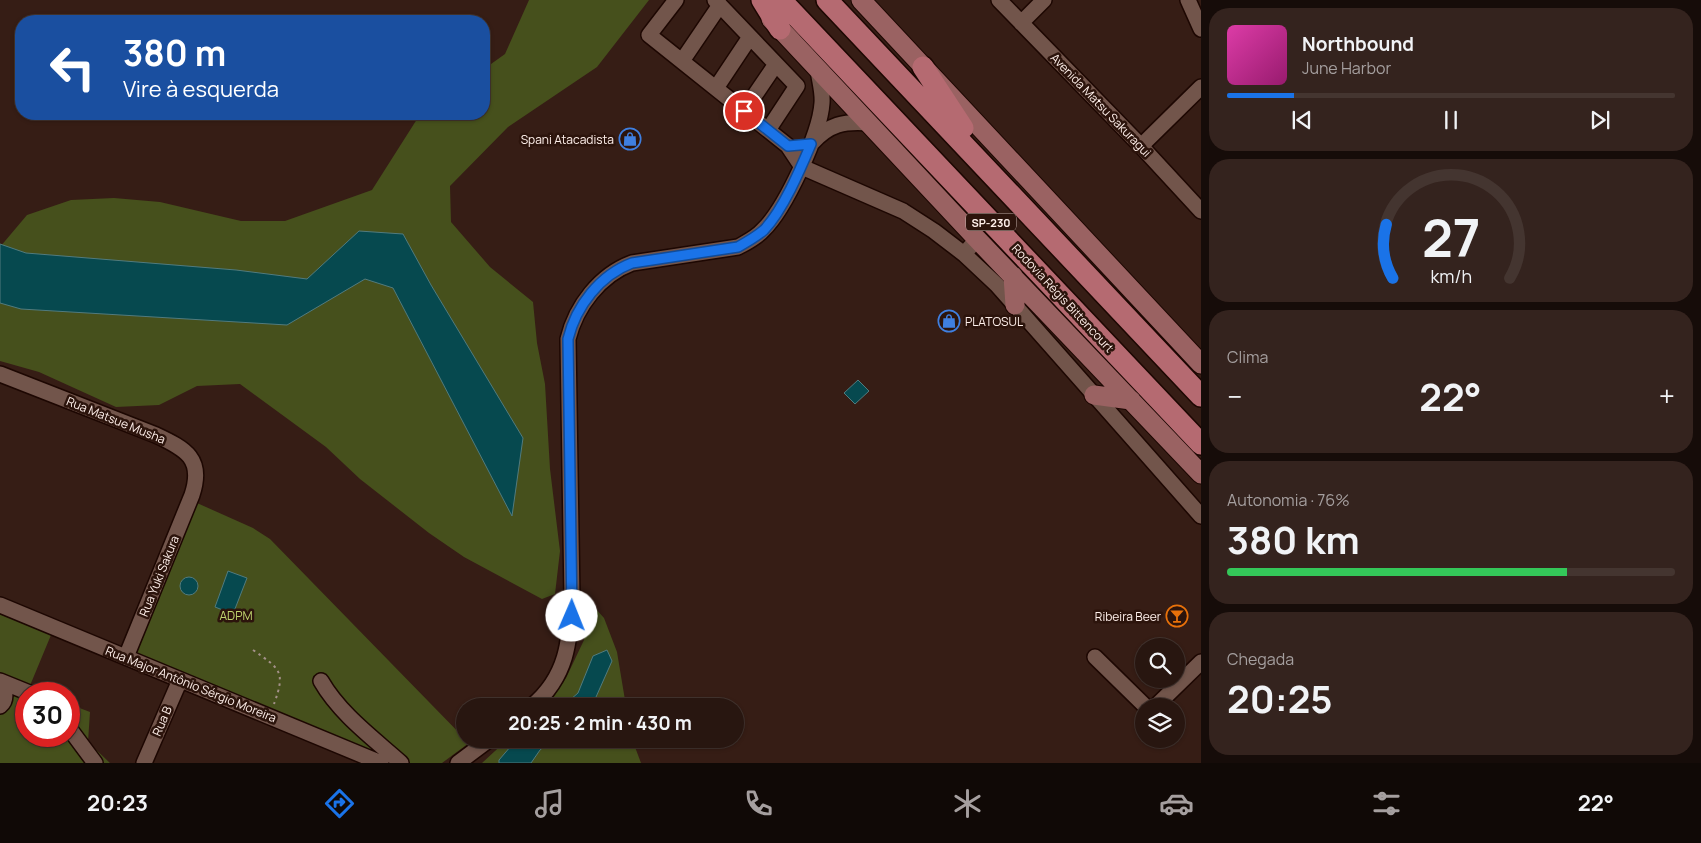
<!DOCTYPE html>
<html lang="pt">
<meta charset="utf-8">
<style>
body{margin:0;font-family:Manrope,sans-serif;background:#34231e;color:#f1f3f6;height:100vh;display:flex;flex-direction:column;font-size:19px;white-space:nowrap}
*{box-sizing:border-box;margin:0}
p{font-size:16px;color:#a59f9f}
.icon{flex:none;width:28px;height:28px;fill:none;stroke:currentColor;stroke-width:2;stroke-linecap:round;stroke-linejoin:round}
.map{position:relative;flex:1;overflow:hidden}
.side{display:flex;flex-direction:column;gap:8px;padding:8px;background:#160c09;width:500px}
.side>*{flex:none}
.top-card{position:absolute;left:15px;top:15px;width:475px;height:105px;border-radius:20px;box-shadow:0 1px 4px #0004,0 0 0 1px #443530;background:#1a4fa0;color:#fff;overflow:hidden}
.tools{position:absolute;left:1135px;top:638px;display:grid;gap:10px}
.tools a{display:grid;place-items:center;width:50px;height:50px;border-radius:50%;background:#281610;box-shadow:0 1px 4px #0004,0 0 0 1px #443530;font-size:25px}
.speed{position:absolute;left:15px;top:682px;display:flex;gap:10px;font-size:25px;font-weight:700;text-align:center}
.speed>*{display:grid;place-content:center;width:65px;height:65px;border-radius:50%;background:#281610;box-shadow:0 1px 4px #0004,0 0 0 1px #443530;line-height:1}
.speed .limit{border:8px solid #d22;background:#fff;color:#111}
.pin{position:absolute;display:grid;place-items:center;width:42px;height:42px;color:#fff;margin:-21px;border:2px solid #fff;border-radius:50%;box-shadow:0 1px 5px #0007}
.me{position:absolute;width:55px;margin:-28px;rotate:1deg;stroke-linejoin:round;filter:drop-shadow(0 0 4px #0008)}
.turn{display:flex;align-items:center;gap:18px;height:105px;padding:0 25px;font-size:22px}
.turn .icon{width:65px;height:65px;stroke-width:2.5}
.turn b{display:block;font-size:35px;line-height:42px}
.big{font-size:38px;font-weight:700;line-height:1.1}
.side .card{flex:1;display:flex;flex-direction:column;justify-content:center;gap:8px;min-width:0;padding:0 18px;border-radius:20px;background:#34231e}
.side .dial{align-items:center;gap:0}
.dial svg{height:130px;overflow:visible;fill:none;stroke:#443530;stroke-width:7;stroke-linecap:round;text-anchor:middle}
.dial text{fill:#f1f3f6;stroke:none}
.song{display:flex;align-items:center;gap:15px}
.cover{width:60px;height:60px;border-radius:8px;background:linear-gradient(135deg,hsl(320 70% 55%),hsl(320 70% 35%))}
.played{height:5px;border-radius:2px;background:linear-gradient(90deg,#1a73e8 15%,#443530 15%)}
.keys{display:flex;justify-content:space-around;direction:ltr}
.heat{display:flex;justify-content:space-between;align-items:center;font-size:28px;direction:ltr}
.charge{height:8px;border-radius:4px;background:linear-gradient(90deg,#34c759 76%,#443530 0)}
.trip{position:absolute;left:456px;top:698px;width:288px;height:50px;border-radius:25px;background:#281610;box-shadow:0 1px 4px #0004,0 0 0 1px #443530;font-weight:700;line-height:50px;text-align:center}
.dock{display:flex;height:80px;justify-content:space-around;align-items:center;background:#100906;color:#a59f9f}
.dock .icon{width:35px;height:35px}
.dock .selected{color:#1a73e8}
.dock b{font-size:22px;color:#f1f3f6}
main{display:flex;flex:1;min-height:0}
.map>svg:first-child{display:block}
.green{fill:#46501c}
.water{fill:#06494f;stroke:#517b7e}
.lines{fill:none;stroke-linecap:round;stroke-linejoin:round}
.minor-casing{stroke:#1d0702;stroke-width:18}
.major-casing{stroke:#1d0702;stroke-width:21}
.highway-casing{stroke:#1d0702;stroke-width:24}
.path{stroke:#a4918a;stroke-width:2;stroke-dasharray:2.5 4;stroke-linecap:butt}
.minor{stroke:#72554b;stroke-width:15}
.major{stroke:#9a6262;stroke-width:19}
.highway{stroke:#b56a71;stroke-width:21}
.route-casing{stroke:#114b97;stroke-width:12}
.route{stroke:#1a73e8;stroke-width:9}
.labels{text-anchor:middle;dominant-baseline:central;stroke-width:5;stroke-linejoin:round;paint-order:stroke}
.shield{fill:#2c140c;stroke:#c0aea8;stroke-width:1}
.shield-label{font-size:11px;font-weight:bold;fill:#fff0eb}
.street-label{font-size:12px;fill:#fff0eb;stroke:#2c140c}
.poi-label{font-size:12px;fill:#fff0eb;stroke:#2c140c;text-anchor:end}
.park-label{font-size:12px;fill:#c1d770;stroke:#2c140c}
</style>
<main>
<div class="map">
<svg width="1201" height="763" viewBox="0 0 1201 763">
<rect width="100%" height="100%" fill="#361d15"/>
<path class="green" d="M529,0H649L597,67L508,127L450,186L451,222L490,267L533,302L537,343L545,384L550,469L560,551L555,594L542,599L464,557L429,533L360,479L326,447L240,384L197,386L159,405L116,407L39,372L0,361V247L27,215L71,200L114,198L160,202L241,221H285L372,190L419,116L423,114H484V69L505,54Z
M197,503L253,528L270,539L469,743L442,763H391L135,657Z
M587,599L604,618L617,652L626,706H547L566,678L584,640Z
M0,614L51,635L29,688L43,694H26V736H69V704L90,712L88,742L110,763H0Z
M508,739H632L641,763H482Z"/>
<path class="water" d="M359,231L403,234L431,285L523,438L512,516L393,288L365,279L287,325L21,309L0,303V244L26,253L236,270L307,279Z
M858,380L869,391L855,404L844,393Z
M228,571L247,578L233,614L215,607Z
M180 586a9 9 0 1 1 18 0a9 9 0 1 1-18 0Z
M607,650L612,661L592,706H563L578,693L593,656Z
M517,739H553L540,750L531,763H499V760Z"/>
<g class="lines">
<g class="minor-casing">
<path id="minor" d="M676,0L649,35L788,146L802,167L903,211L934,231L964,254
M715,0L797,86L768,130
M999,0L1141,146L1201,211
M1188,0L1201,29
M1021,23L1044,0
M682,61L720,5
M716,88L750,37
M744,111L776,64
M812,143C829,124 844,121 869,123
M1141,146L1201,87
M971,246L964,254L997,285L1201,516
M0,374L156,435C186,449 204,459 192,495L126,657
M0,605L381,763
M1095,657L1145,706
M0,681L32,694
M321,681C340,714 373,738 401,763
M0,684C6,691 7,700 0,706
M532,706C567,677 570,641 572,599L568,339C576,306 600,275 632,263L738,247C747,242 756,238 763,230C785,209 820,134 822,103C823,92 819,80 818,69
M1156,706L1201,662
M69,728L95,763
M144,763L180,680
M458,763L490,739"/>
</g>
<g class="major-casing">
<path id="major" d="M861,0L1201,364
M771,19L977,239L1201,474
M1013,276L1015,305
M1094,395L1131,400"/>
</g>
<g class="highway-casing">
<path id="highway" d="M762,0L780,29
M781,0L1201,444
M827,0L1201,396
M923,67L963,128"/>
</g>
<path class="path" d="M253,650C280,669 286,671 274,704"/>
<use href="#minor" class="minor"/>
<use href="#major" class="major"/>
<use href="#highway" class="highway"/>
</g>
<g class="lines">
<g class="route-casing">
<path id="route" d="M572,616L568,339C576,306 600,275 632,263L738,247C747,242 756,237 764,230C783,210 800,170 811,144L788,146L744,111"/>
</g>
<use href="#route" class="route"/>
</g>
<defs>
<g id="shop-ring" transform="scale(1.125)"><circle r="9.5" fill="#2c140c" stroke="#3f7fe0" stroke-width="1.5"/><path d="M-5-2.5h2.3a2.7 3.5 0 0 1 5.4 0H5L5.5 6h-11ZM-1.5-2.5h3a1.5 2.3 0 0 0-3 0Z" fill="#3f7fe0"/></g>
<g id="bar-ring" transform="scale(1.125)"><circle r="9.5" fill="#2c140c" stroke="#e8710a" stroke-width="1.5"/><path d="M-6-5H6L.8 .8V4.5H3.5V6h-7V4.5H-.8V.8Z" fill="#e8710a"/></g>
</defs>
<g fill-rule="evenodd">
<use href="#shop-ring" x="630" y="139"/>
<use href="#shop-ring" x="949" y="321"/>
<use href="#bar-ring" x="1177" y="616"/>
</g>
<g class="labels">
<rect class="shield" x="966" y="213.5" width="50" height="17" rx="4"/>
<g class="shield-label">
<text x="991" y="222">SP-230</text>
</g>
<g class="street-label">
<text transform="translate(1101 105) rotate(46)">Avenida Matsu Sakuragui</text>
<text transform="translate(1063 298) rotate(47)">Rodovia Régis Bittencourt</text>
<text transform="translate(116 420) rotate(22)">Rua Matsue Musha</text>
<text transform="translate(159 576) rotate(-68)">Rua Yuki Sakura</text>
<text transform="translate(191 684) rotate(22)">Rua Major Antônio Sérgio Moreira</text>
<text transform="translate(162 721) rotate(-67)">Rua B</text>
</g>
<g class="poi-label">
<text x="614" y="139">Spani Atacadista</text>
<text x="965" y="321" text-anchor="start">PLATOSUL</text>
<text x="1161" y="616">Ribeira Beer</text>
</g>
<g class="park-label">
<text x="236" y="615">ADPM</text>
</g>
</g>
</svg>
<div class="tools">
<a><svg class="icon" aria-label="search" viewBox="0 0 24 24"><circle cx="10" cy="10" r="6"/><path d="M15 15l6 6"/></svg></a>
<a><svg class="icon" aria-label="layers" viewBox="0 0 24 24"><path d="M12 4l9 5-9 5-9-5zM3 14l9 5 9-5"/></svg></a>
</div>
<div class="speed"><div class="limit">30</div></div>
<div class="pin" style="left:744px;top:111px;background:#d93025"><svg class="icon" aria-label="arrive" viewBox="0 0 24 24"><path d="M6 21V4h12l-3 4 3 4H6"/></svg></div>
<svg class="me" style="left:572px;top:616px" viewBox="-20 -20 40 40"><circle r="19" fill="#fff"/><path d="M0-13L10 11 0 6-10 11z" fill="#1a73e8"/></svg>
<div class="trip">20:25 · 2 min · 430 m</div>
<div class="top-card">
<div class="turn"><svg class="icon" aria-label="left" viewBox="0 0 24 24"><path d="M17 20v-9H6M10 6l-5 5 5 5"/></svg><div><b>380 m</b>Vire à esquerda</div></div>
</div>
</div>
<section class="side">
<div class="card">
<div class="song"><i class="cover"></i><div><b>Northbound</b><p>June Harbor</p></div></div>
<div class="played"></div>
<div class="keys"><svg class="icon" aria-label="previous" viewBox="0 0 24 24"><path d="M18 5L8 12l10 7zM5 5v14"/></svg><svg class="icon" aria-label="pause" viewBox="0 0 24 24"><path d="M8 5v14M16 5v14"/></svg><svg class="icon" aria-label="next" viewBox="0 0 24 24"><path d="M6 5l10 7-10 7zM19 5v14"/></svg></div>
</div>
<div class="card dial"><svg viewBox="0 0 100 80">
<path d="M14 69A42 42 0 1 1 86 69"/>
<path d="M14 69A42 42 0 0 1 10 36" stroke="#1a73e8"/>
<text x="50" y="56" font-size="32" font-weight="700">27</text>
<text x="50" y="72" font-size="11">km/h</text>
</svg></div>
<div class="card"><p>Clima</p>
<div class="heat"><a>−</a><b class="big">22°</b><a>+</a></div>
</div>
<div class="card"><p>Autonomia · 76%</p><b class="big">380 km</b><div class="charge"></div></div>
<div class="card"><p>Chegada</p><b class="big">20:25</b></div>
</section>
</main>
<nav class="dock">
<b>20:23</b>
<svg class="icon selected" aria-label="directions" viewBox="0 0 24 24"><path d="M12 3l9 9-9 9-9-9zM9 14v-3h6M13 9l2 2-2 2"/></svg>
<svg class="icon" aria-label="music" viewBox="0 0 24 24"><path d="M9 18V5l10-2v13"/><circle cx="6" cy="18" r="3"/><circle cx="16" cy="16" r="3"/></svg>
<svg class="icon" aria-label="phone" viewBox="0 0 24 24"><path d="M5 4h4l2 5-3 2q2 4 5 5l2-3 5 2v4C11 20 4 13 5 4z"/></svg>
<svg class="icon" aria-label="climate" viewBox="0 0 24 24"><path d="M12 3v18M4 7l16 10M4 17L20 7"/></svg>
<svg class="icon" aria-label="car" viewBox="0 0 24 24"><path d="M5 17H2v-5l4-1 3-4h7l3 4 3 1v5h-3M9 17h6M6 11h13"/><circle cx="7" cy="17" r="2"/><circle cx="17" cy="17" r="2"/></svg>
<svg class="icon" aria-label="filters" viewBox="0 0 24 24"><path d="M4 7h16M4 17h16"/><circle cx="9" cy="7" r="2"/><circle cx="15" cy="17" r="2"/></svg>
<b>22°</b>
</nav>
